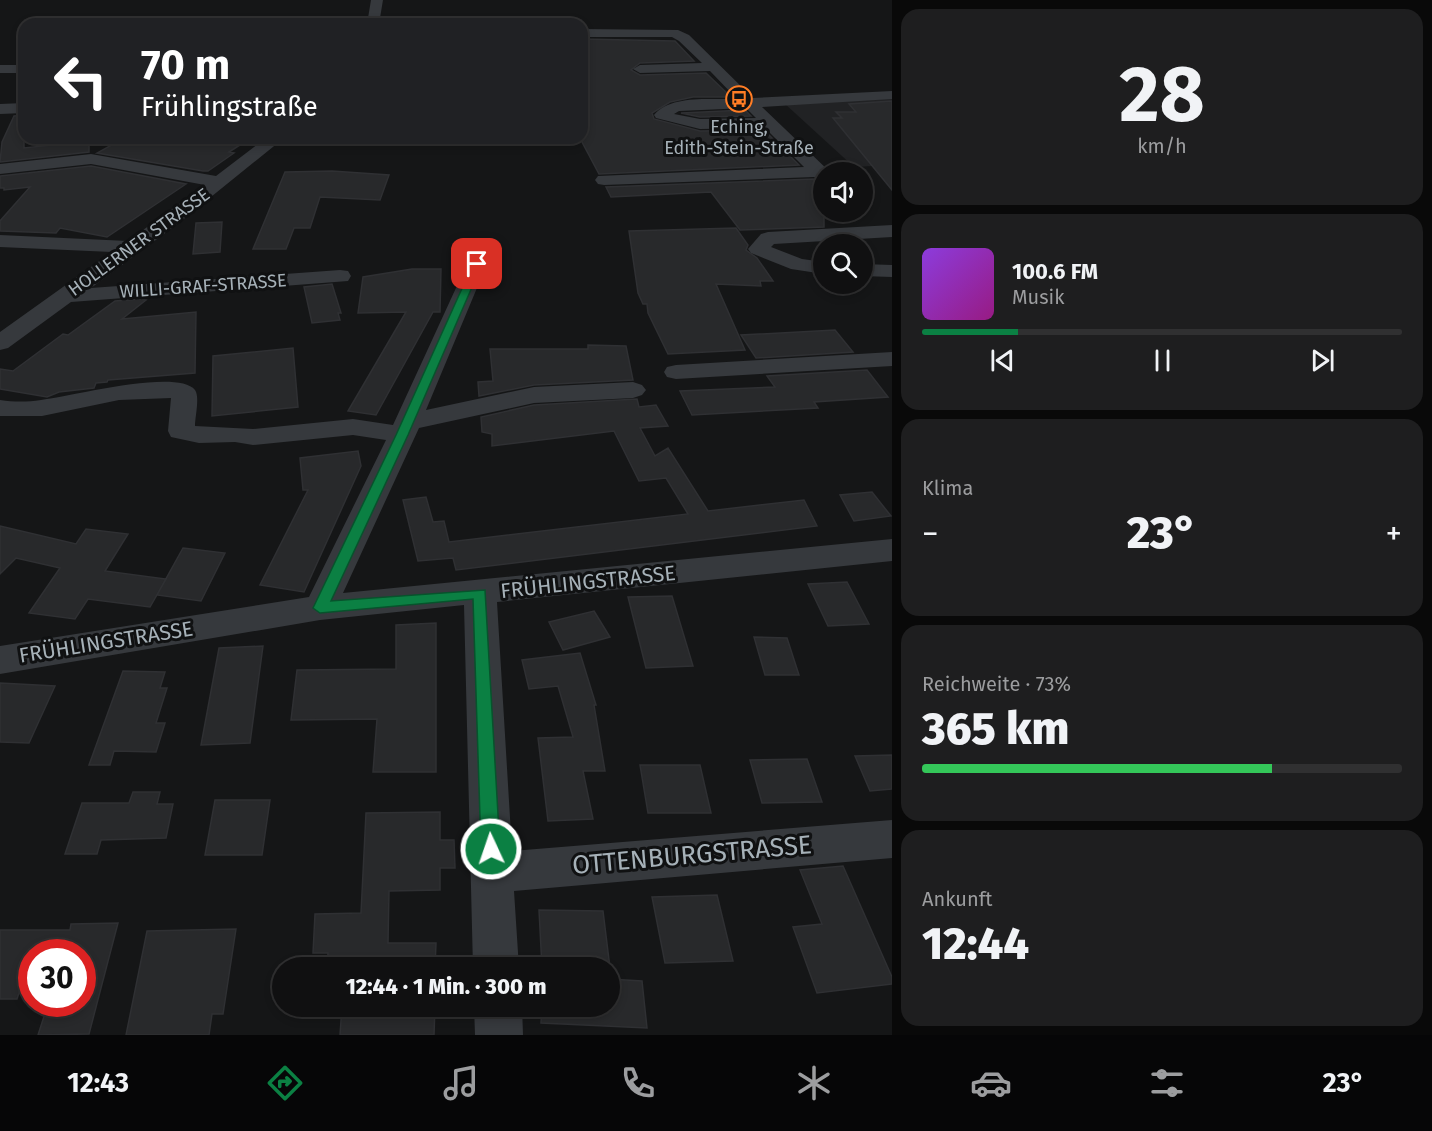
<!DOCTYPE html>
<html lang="de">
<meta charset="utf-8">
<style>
body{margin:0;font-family:"Fira Sans",sans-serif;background:#1e1e1f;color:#f1f3f6;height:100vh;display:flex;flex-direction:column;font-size:22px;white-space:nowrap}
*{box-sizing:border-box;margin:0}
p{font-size:20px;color:#9c9d9f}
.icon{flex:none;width:33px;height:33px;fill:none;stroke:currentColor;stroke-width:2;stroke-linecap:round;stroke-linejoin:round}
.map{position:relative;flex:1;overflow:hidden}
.sheet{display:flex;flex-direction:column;gap:9px;padding:9px;background:#090909;width:540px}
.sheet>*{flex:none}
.top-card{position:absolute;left:18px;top:18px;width:570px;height:126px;border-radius:18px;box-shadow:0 3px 9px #0003,0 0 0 2px #303031;background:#202124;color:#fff;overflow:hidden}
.buttons{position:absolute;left:813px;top:162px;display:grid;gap:12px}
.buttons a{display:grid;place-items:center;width:60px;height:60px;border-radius:50%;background:#101011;box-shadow:0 3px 9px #0003,0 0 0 2px #303031;font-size:30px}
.speed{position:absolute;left:18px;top:939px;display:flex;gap:12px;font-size:30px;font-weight:700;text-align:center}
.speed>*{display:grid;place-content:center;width:78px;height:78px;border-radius:50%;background:#101011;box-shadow:0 3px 9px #0003,0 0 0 2px #303031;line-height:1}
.speed .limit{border:9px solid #d22;background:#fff;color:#111}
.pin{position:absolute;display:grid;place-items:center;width:51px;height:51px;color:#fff;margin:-26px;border-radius:12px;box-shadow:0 3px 9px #0006}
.me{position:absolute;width:66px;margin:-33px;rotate:357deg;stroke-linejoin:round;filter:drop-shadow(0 0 4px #0008)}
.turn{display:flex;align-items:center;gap:21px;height:126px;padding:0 24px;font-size:27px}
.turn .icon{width:78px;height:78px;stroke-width:2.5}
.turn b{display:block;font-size:42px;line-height:51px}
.big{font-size:45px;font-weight:800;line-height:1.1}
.sheet .tile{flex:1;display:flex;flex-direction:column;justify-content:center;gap:9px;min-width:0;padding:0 21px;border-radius:18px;background:#1e1e1f}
.sheet .dial{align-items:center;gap:0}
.dial b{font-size:78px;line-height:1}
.song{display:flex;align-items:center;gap:18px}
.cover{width:72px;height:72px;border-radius:9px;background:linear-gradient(135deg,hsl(270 70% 55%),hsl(310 70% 35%))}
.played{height:6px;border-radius:3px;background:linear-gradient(90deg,#0b8043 20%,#303031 20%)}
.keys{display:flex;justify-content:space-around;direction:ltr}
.heat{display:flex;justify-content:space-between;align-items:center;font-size:33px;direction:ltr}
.charge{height:9px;border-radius:4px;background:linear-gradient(90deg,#34c759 73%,#303031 0)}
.trip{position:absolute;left:272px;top:957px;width:348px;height:60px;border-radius:30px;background:#101011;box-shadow:0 3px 9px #0003,0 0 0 2px #303031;font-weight:800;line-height:60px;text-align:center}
.tab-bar{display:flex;height:96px;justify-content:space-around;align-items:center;background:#060607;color:#9c9d9f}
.tab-bar .icon{width:42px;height:42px}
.tab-bar .on{color:#0b8043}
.tab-bar b{font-size:27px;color:#f1f3f6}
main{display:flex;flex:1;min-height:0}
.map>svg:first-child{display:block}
.built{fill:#212224}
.building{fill:#28292b;stroke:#2f3033;stroke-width:1.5}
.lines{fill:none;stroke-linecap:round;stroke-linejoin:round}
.minor{fill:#36393d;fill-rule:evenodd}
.route{fill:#0b8043;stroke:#07532c;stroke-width:1.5}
.labels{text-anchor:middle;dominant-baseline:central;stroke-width:6;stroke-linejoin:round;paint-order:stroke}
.far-poi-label{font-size:18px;fill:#a6b1b8;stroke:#101112}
.far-street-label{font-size:18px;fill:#a6b1b8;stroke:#101112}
.street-label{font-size:21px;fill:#a6b1b8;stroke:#101112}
.near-street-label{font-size:26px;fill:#a6b1b8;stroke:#101112}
</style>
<main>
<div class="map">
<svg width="892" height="1035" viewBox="0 0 892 1035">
<rect width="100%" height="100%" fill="#151617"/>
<path class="built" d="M892,97V165L854,167L784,103Z"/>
<path class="building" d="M582,39L675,41L694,61L640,63L631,70L640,75L706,73L731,97H693L670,102L652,113L654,119L700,131L764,130L799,165L599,174L582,142Z
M892,101V190L833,118H842L836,112H856L849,104Z
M745,110L751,116L700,117L681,113Z
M24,115V148L89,141V152L0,162L2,142L14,116Z
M124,138L153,142L154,138H251L229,152L234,153L208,171H203L97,153Z
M91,166L186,184L107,237L60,228L56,233L0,231V221L30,187L4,190V188H0V176Z
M332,171L389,175L380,200L320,197L310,228H294L286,249H253L285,172Z
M814,179L824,186V227L740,230L711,192L611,197L606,187Z
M222,222L220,252L193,254L196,223Z
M736,228L748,245L746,250L757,258L773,281H760L761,286L716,284L745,350L668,354L648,313L647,304H643L638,293L629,231Z
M412,269H441L440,312H433L376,415L348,411L406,312L358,313L363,277Z
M332,284L341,313H338L340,320L312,323L304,287Z
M140,299L146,300L122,319L196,312L195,373L108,380L107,382L96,383L94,388L59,392L47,397L0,389V369L13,371L63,334L68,335L115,301Z
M835,330L853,352L756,358L741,335Z
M588,345L626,346L633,380L534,385L479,396L478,382L493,381L490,349H588Z
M293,348L298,407L212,416L213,356Z
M867,370L888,397L814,402L818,408L692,415L680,391L775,387L767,376Z
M637,399L639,407L656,405L668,426L640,428L655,456L668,448L708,511L804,500L817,526L456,570L453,558L418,561L403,500L426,497L433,522L444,521L449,542L688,514L666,478L639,481L614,431L492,446V434L482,432L481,417L534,405Z
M358,451L361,466L304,592L260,585L308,490H303L300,458Z
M872,492L891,516L854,521L840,495Z
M0,526L76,544L86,529L128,534L105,571L166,579L150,607L88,599L75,619L29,613L60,568L16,558L0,574Z
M183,548L225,553L201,601L157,595Z
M847,582L869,624L828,626L808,584Z
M672,596L693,666L646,668L628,597Z
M594,611L610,637L563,650L549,622Z
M436,623V772H373L377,719L291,720L297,670L396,669V625Z
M754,637L787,638L799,675H765Z
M263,646L250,743L201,745L219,648Z
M580,653L596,705H594L605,771H583L593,819L548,821L538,738L573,737L558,686L529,689L522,660Z
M123,671L165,672L160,688H167L156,723H165L156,752L114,751L110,765H89Z
M0,683L55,686L29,743L0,742Z
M892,755V789L870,791L855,756Z
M807,759L822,802L762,803L750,760Z
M640,765H700L711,813H648Z
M133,792H160L157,804H173L166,838L101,840L97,854H65L82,803H129Z
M215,800H270L262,855H205Z
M440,812V840H454L455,868H440V890L389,891L388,943H436L435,968H327L328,953H313L315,914L361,913L366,813Z
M843,866L892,977V984L817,993L793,927L822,924L800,870Z
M717,895L733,961L665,963L652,897Z
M539,910L603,911L610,968H542Z
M118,923L89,1034L38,1035L48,1004H82V952H32L17,999H0V930H70L71,924Z
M236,929L223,1014H212L209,1035H126L147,931Z
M609,979L642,981L647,1028L541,1023L542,1006H609Z
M342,1006H435L434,1035H340Z"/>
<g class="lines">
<path class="minor" d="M371,0H383L379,24H367Z
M582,29L678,30L689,35L753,98L892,91V99L762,107L830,172H824V182L814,177L604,185L598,184L595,180L598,176L804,167L765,128L700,129L656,118L654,115C671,94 713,100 737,99L710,71L640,73L633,69L640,65L702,63L679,41L672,37H582ZM746,108L756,118L700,119L674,114L679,111Z
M0,65H24V73H0Z
M24,103V113L0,114V104Z
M266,138H284L180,222L91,288L340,270L348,271L351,276L348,281L71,302L8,348L0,350V332L112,252L0,247V235L128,241L205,185L91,164L0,174V164L91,154L216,176Z
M892,225V237L774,244L771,247L802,259L824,262V274L791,269L751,253L748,249L761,234L768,232Z
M477,258L484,260L487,264L426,410L534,387L633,382L642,385L646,390L642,395L633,398L534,403L419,428L343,593L892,539V561L497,602L512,851L892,820V858L514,891L519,968H473L464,605L320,620L0,674V646L309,597L386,440L353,435L253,445L235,442L199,443L171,437L168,431L171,398L119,400L42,416H0V400C14,402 27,402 41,400C69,397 177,368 195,390C200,397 195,417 195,426L253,429L353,419L393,425L467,264L470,260Z
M862,264L892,265V277L862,276Z
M892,352V366L676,379L667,377L664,372L667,367L676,365Z
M474,1006H522L523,1035H475Z"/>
</g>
<path class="route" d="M477,261L482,264L408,435L331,601L485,590L500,849L498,856L491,858L484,856L481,849L473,599L320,613L313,608L396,435L473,264Z"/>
<defs>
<g id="bus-ring" transform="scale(1.35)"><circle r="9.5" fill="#101112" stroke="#ff7d25" stroke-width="1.5"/><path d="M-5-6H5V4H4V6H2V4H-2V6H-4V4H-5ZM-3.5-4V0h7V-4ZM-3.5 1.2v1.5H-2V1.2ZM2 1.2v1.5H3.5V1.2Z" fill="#ff7d25"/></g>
</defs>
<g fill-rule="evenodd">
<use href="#bus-ring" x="739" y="99"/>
</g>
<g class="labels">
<g class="far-poi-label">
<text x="739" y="127">Eching,<tspan x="739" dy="21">Edith-Stein-Straße</tspan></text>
</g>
<g class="far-street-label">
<text transform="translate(139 242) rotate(-36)">HOLLERNER STRASSE</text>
<text transform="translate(203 286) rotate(-4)">WILLI-GRAF-STRASSE</text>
</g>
<g class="street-label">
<text transform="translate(588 582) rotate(-6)">FRÜHLINGSTRASSE</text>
<text transform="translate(106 642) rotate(-9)">FRÜHLINGSTRASSE</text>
</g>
<g class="near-street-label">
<text transform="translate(692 855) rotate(-5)">OTTENBURGSTRASSE</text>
</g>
</g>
</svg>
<div class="buttons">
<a><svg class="icon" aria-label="sound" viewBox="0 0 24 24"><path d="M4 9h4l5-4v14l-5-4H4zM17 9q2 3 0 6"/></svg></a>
<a><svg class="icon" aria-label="search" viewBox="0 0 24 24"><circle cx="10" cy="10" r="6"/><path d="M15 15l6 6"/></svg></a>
</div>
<div class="speed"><div class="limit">30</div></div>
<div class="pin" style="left:477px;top:264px;background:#d93025"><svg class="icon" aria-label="arrive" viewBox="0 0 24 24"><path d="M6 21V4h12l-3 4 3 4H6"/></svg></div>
<svg class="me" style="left:491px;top:849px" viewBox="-20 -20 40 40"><circle r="17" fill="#0b8043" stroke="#fff" stroke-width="3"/><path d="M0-11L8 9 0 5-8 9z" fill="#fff"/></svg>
<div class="trip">12:44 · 1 Min. · 300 m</div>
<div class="top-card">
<div class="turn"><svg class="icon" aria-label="left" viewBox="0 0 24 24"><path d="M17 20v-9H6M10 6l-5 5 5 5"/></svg><div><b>70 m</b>Frühlingstraße</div></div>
</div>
</div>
<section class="sheet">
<div class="tile dial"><b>28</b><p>km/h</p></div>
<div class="tile">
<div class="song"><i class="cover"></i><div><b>100.6 FM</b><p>Musik</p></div></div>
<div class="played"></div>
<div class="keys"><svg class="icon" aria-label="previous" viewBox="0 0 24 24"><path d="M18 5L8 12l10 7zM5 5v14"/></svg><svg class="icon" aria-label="pause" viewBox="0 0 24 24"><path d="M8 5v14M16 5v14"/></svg><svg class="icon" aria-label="next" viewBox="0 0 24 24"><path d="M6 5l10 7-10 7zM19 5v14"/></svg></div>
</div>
<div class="tile"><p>Klima</p>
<div class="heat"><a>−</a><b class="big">23°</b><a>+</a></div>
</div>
<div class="tile"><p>Reichweite · 73%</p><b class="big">365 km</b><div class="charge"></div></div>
<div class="tile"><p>Ankunft</p><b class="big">12:44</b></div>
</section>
</main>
<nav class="tab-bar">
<b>12:43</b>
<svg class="icon on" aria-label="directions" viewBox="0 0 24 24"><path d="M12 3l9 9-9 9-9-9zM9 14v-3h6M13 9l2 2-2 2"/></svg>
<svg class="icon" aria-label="music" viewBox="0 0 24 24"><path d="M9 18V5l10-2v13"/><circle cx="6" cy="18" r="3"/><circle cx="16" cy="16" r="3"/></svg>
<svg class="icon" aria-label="phone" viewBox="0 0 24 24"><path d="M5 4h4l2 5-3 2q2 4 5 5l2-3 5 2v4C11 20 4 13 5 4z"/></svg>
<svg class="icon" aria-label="climate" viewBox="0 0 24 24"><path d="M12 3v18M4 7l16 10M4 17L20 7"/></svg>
<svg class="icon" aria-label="car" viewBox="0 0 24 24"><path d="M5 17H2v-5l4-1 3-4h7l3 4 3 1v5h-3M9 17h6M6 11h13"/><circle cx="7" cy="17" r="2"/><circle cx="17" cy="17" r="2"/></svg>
<svg class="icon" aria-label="filters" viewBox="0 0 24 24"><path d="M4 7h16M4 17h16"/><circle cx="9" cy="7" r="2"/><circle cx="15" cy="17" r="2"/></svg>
<b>23°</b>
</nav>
